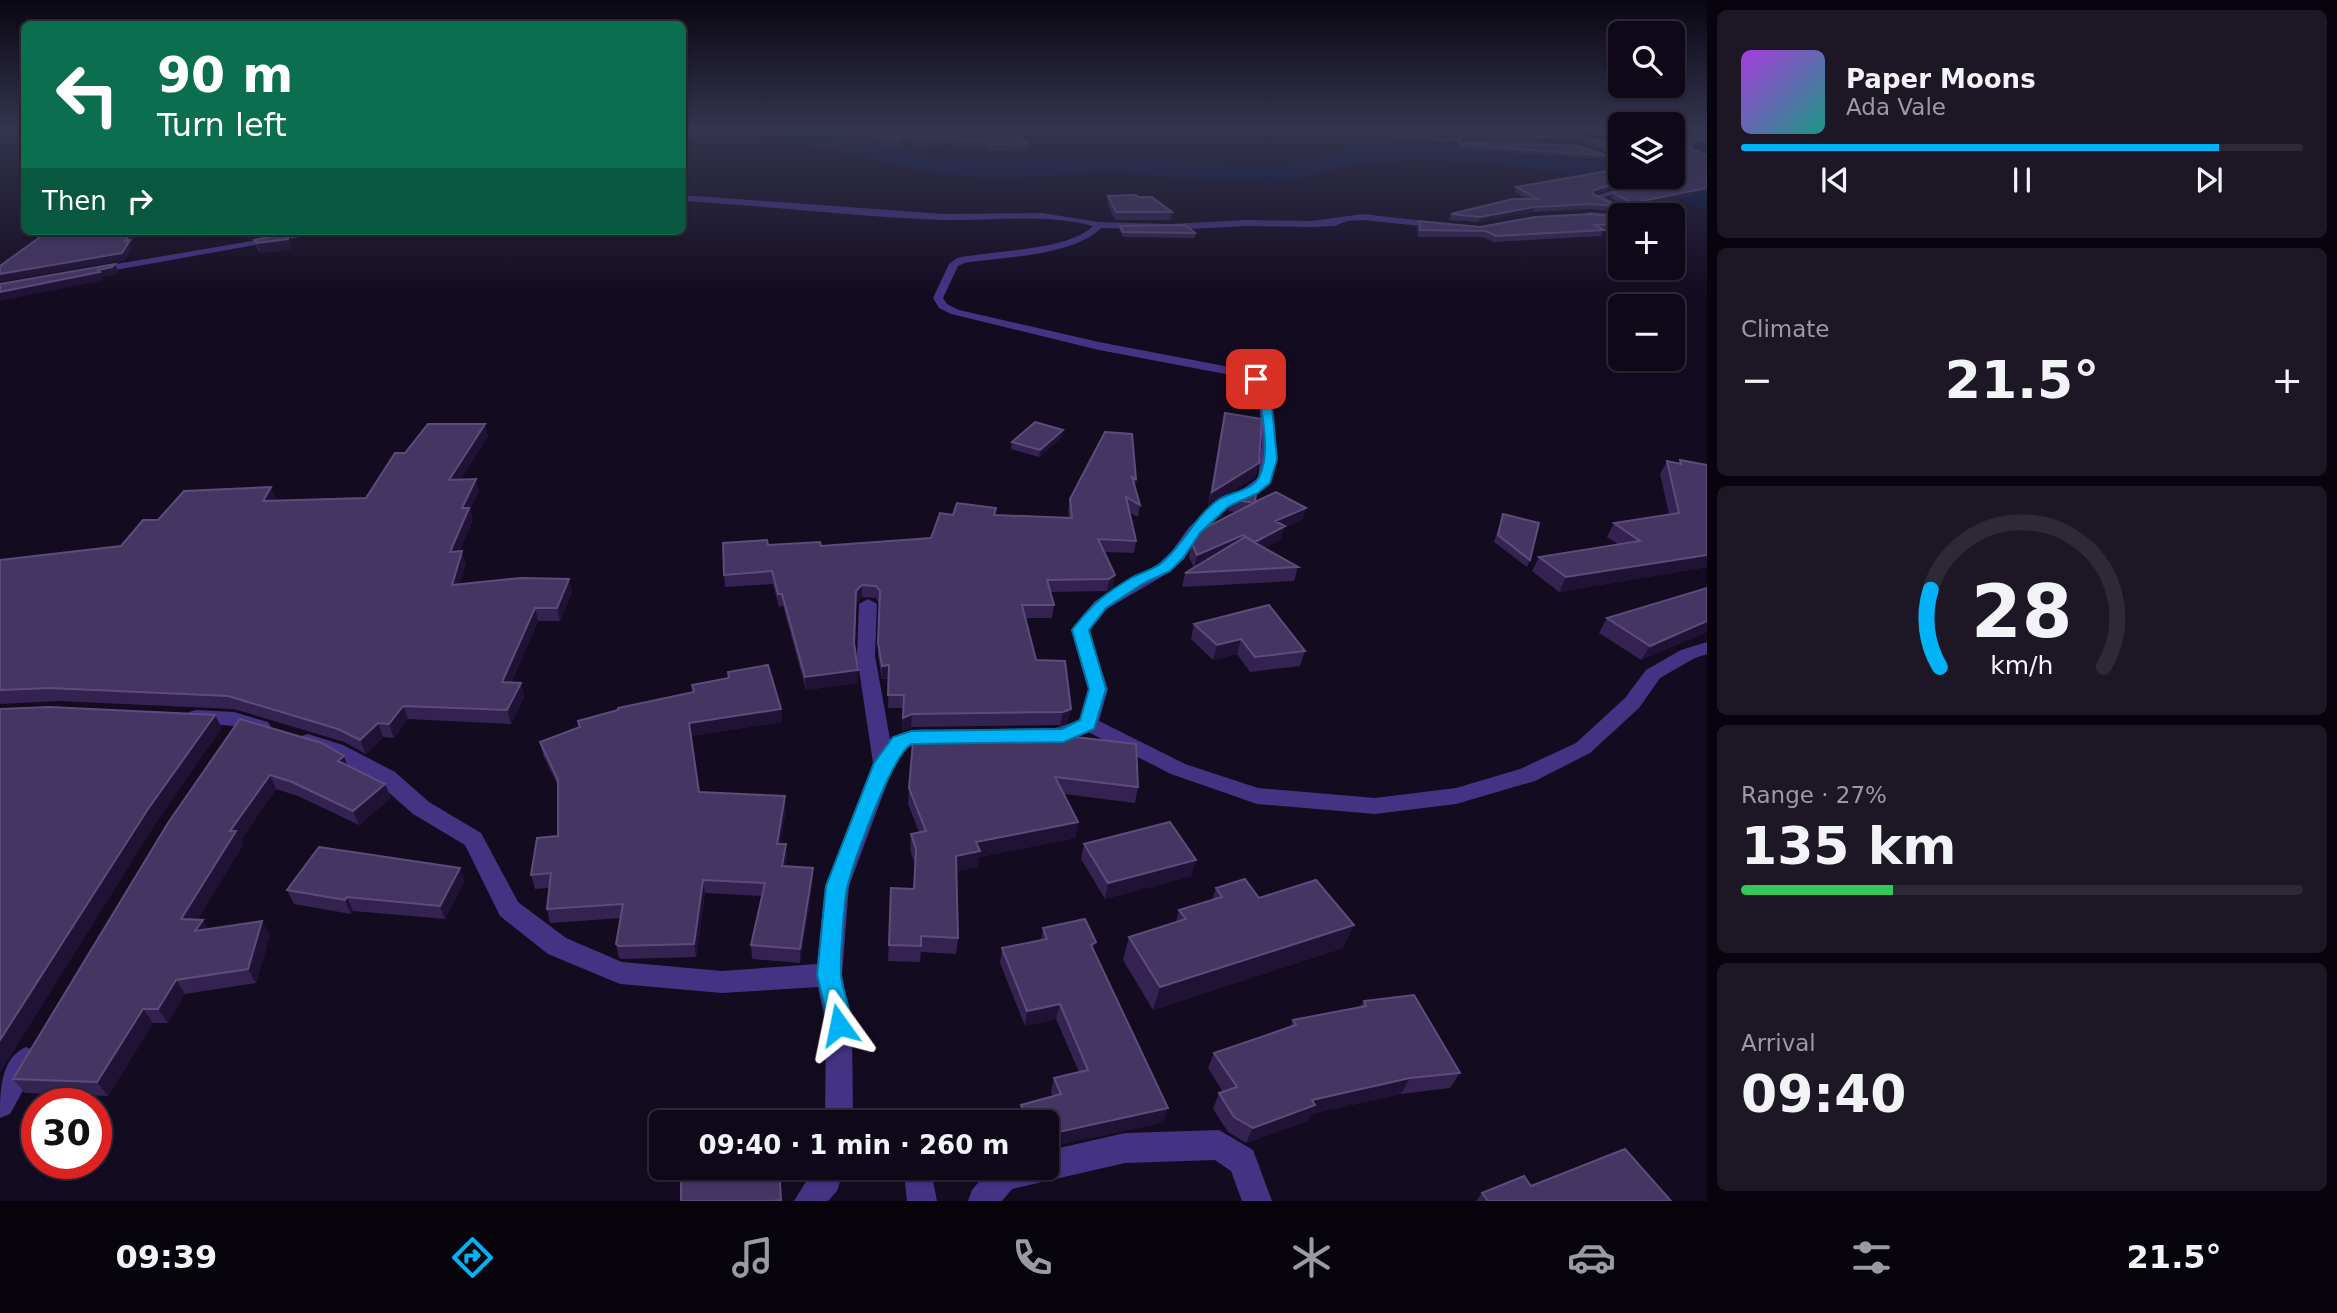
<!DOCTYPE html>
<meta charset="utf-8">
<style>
body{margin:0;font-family:"DejaVu Sans",sans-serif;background:#1c1625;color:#f1f3f6;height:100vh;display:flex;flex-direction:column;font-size:26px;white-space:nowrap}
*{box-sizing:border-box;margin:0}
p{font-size:23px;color:#9b9aa2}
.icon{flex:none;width:38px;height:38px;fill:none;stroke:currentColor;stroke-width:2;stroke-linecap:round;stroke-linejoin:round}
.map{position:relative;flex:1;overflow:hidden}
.drawer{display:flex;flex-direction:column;gap:10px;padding:10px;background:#08040d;width:630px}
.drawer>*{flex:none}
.banner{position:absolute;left:21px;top:21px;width:665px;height:214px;border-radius:10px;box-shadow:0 2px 5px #0004,0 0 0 2px #2e2937;background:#0b6e4f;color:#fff;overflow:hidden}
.controls{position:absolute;left:1608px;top:21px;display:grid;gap:14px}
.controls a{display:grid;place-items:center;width:77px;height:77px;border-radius:10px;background:#0e0818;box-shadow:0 2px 5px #0004,0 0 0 2px #2e2937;font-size:35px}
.speed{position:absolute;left:21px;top:1088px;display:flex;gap:14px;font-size:35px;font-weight:700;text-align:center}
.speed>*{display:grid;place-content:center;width:91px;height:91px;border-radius:50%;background:#0e0818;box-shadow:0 2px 5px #0004,0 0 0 2px #2e2937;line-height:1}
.speed .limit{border:10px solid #d22;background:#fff;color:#111}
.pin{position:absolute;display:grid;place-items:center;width:60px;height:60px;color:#fff;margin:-30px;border-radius:14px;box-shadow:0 4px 10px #0006}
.me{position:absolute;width:77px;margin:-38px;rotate:348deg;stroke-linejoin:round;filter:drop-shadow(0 0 5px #0008)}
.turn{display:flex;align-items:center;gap:24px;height:147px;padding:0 21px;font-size:32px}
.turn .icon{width:91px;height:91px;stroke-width:2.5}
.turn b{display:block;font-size:49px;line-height:60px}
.then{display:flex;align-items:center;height:66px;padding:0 21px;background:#0003;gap:14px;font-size:26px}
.big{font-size:52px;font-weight:800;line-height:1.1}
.drawer .tile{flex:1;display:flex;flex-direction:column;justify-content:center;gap:10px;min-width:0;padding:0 24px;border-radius:10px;background:#1c1625}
.drawer .dial{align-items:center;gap:0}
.dial svg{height:182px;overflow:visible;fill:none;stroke:#2e2937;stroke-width:7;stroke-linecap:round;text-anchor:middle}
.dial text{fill:#f1f3f6;stroke:none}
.song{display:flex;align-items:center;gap:21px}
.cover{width:84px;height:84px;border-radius:10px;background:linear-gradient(135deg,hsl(280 70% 55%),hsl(170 70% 35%))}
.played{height:7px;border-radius:4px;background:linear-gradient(90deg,#00b3f6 85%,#2e2937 85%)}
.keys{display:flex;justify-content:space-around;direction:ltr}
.heat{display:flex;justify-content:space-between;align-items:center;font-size:38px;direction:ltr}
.charge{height:10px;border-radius:5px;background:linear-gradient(90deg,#34c759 27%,#2e2937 0)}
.trip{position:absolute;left:649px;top:1110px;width:410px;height:70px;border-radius:10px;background:#0e0818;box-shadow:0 2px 5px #0004,0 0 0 2px #2e2937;font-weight:800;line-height:70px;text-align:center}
.tab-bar{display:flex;height:112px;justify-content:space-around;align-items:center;background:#06030a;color:#9b9aa2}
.tab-bar .icon{width:49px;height:49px}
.tab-bar .selected{color:#00b3f6}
.tab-bar b{font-size:32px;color:#f1f3f6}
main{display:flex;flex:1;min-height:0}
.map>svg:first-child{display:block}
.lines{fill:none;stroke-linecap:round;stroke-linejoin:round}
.river{fill:#06113f;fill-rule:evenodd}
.minor{fill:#443383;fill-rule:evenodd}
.wall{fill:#342350}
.shaded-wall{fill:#1f1235}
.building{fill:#453563;stroke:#5d4c7b;stroke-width:2}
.route{fill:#00b3f6;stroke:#0074a0;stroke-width:2}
</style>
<main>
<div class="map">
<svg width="1707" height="1201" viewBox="0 0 1707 1201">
<rect width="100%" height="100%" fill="#130b20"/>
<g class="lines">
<path class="river" d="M755,129H799L939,158L995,162L1114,157L1270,167L1305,161L1347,148L1411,144L1488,146L1620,166V177C1654,177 1676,176 1707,190V210L1628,180L1620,182L1488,162L1411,160L1350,164L1310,176L1270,183L1114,173L995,178L939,174L767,136L758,134Z"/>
<path class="minor" d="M710,129H720L682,140V136Z
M1328,129L1447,138L1483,130L1530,129L1620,141V145L1530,133L1483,134L1447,142Z
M1696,129H1702L1704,133L1691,141L1694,144L1692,150L1673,152V148L1686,146L1682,141L1696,132Z
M1464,141L1576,144L1620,158V162L1575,148L1461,145Z
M1643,177H1652L1639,188L1604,197L1637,215H1626L1592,197L1633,184Z
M682,195L944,214L1042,213L1099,222L1170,224L1246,220L1311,221L1363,214L1443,223V227L1440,228L1363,220L1347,221L1335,226L1311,227L1246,226L1170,230L1101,228C1073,256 1003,257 964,263L958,266L943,298L947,304L959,310L1099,342L1240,369L1270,385L1276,444L1275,468L1270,483L1247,499L1229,506L1201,533L1184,559L1170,572L1107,609L1089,631L1108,689L1099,721L1185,764L1258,788L1375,798L1456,788L1520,769L1576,743L1625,698L1646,670L1681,650L1707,642V654L1695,658L1660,678L1639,708L1590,753L1535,781L1456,804L1375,814L1257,804L1171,774L1088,732L1064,742L1046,741L1043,736L1046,731L1079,720L1088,689L1071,630L1074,626L1095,601L1158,564L1172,551L1189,527L1219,500L1237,493L1258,478L1262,444L1258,387L1236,376L1099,350L951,314L939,308L933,298L949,264L957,258C993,250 1068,251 1093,226C1044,213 994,221 944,220C856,217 770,206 682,201Z
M1589,212L1620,215V221L1586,217L1584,215Z
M311,231H333L93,274L88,271L93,268Z
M868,599L877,604L875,656L890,739C905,729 927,727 944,732L947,737L944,742L906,747L894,765L849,886L842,975L852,1025L853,1122H825L826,1025L818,987L722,993L620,984L548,954L500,916L465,845L413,814L379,784L329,755L301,746L298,741L301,736L308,734L343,745L395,772L429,802L481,833L518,902L566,938L622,962L722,971L817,964L825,886L873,763L857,656L859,604Z
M196,710L234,712L268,722L271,727L268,732L261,734L234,726L189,722L186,717L189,712Z
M26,1047L36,1051L40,1060L10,1114L0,1118C0,1092 0,1058 26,1047Z
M1219,1130L1253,1150L1272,1201H1242L1231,1171L1215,1160L1125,1163L1012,1189L1002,1201H968L972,1190L991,1167H1046V1151L1125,1133Z
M815,1167H845L837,1191L828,1201H794Z
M921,1167L931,1171L937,1201H907L905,1182L909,1171Z"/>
</g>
<path class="wall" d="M873,129H1013L1028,143L1027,149L989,151L985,146L960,147L957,144L913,145L914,139L916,134L899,146L884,147Z
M1395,129H1478L1451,134L1450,131Z
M1546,129H1620V139V138Z
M1673,129H1693L1683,137V139L1681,144L1673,146V149L1707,155V193L1630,208L1611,198L1613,193L1673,177Z
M1705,129H1707V143L1696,146L1694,142L1696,138L1706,131Z
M1476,135L1574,137L1572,141L1474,139Z
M1581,138L1620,143V155L1579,142Z
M1457,139L1462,143L1604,155L1603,159L1460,149L1456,143Z
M1632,182L1594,194L1616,206L1613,211L1589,209L1532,212L1478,222L1449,220L1451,214L1526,199L1514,192L1516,187Z
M1108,196L1139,197L1172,212L1171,220H1115L1107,203Z
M1419,221L1480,227L1620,221V231H1603L1601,236L1494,242L1483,237H1418L1417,228Z
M1120,226L1195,233V238L1123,237L1120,231Z
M288,233L291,243V249L261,253L258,250L254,240Z
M1225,413L1256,477L1208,506L1222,426Z
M1063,430L1062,437L1039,457L1011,449L1012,442Z
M1105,432L1136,479L1135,488L1140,505L1138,517L1130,513L1136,541L1134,553L1104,552L1113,588L1107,591L1050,592L1054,605L1052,618H1025L1036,660L1068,722L1060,725L911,727L902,731L903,708H888L889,679H882L878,656L879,604L876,598L862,597L856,604L855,646L858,670V683L806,690L783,606L779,607L773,584L725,587L724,575L821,546L931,538L953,515L996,508V515L1069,518L1068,511L1070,499Z
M488,436L460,480L479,491L470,510L473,520L459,552L466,564L459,584L569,579L572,592L560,621H538L511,683H521L524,697L511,724L408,719L394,738L383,737L366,754L344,742L234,709L58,701L0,704V560L121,546L158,520L276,499L274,501L366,498L405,453Z
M1680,460L1707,567L1559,592L1532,571L1539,557L1618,544L1607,537L1614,523L1669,514L1660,474L1667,461L1679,463Z
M1231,499L1306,508L1302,520L1284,528L1281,539L1264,548L1298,567L1294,581L1182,587L1185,573L1194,568L1189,557L1192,544L1235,512L1228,511Z
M1503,514L1530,560L1527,567L1494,542Z
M1707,588V632L1641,660L1599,633L1607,618Z
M1194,624L1305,651L1300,666L1250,672L1237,654L1213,660L1191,639Z
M728,672L781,709L782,722L691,736L699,792L786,809L780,844H786L787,858L785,866L813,868V882L800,963L752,959L751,945L762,896L705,893L696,957L622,959L619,958L616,944L621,918L550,923L547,909L549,888L535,889L531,875L558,836V786L543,755L540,742L579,728L578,721L693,692L692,685L728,678Z
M240,719L344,756L347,765L385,784L391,798L359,825L298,796L276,789L241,840L243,845L198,919L203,920L208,929L270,935L256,983L185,994L168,1023H153L108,1096L25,1093L13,1079Z
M1075,737L1138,787L1135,803L1064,794L1078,822L1075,838L979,857L978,867L957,871L958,938L956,954L921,952L920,962L888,961L891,888L914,889L915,864L910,850L911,834L919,832L908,804L909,788Z
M1084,844L1192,876L1105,899L1081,859Z
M465,881L445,919L353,911L351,914L294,904L287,890Z
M1216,888L1259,898L1343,948L1153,1010L1123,960L1129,937L1176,922L1179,910L1212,900Z
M1043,928L1094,952L1163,1123L1020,1122L1019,1119L1021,1105L1053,1096L1051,1092L1054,1078L1079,1072L1056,1019L1025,1026L1000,963L1002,948L1041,940Z
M1364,1001L1460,1073L1450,1088L1401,1094L1311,1114L1308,1121L1246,1143L1228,1132L1213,1109L1219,1093L1223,1092L1208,1068L1214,1053L1290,1027L1293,1020L1360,1007Z
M1531,1186L1671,1201H1476L1482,1193Z"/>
<path class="shaded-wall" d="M915,129H921V131L899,146V139Z
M1459,129H1478L1451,134L1453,130Z
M1690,129H1693L1681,139L1683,134Z
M1683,139L1681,144L1673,146V142Z
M1707,139V143L1696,146L1698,141Z
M1634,177H1639L1632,182L1590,196L1592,191Z
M1707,188V193L1630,208L1632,203Z
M1534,207L1532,212L1478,222L1480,217Z
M132,231H141L131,243L133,247L125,260L0,282V274L125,241Z
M265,231H297L247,240L245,234Z
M360,231H375L361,234Z
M288,233L291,243V249L261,253L257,243Z
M115,264L118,271L116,275L102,277L103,280L0,301V292L98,270Z
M485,424L488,436L452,492L449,480Z
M1063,430L1062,437L1039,457L1040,450Z
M1259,463L1256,477L1208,506L1212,492Z
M476,479L479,491L470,510L473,520L453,565L450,552L462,508Z
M271,487L276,499L268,514L263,501Z
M1306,508L1302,520L1284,528L1281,539L1251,555L1255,542L1275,521Z
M1243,535L1239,548L1194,568L1197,555Z
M462,551L466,564L455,598L452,585Z
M1707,555V567L1559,592L1566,577Z
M1115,575L1113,588L1107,591L1109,579Z
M569,579L572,592L560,621L557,608Z
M862,585V597L856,604V591Z
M535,608L538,621L505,696L502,682Z
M1707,621V632L1641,660L1650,646Z
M1241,639L1237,654L1213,660L1217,645Z
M889,665V678L882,679V666Z
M858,670V683L806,690L805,677Z
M521,683L524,697L511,724L507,710Z
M403,706L408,719L394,738L389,724Z
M781,709L782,722L690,736L689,723Z
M1071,709L1068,722L1060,725L1063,712Z
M912,714L911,727L902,731L903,718Z
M215,715L222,728L156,823L0,1073V1040L148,809Z
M378,723L383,737L366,754L360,740Z
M344,756L349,770L338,761Z
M270,775L276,789L241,840L243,845L190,933L181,919L230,831Z
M385,784L391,798L359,825L353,811Z
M785,796L786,809L778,857L777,844Z
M1078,822L1075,838L979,857L978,867L955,872L956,856L976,842Z
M786,844L787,858L783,879L782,866Z
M1196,860L1192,876L1105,899L1108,883Z
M460,868L465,881L445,919L440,906Z
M813,868V882L800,963V949Z
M703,880L705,893L696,957L694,944Z
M347,897L353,911L351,914L345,900Z
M203,920L211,934L195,931Z
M262,921L270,935L256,983L248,969Z
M1354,925L1343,948L1153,1010L1160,987Z
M1096,942L1093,957L1091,945Z
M176,980L185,994L168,1023L158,1009Z
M1060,1004L1056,1019L1025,1026L1027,1011Z
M143,1009L153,1023L108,1096L97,1082Z
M1410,1078L1401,1094L1311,1114L1308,1121L1246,1143L1253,1128L1312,1100Z
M1168,1108L1163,1123L1046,1148V1141L1049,1134Z"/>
<path class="building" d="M877,129H915L899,139L884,140Z
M919,129H1013L1028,143L990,144L985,140L961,141L958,137L914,139Z
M1581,129H1620V134Z
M1673,129H1690L1683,134V139L1673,142V149L1690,148L1707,155V188L1632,203L1613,193L1642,185L1652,177H1673Z
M1707,130V139L1698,141L1696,138Z
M1531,132L1574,137L1476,135Z
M1461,138L1460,141L1462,143L1576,146L1604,155L1461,145L1457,139Z
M1581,138L1620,143V150Z
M1620,169V177H1634L1592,191L1593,194L1616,206L1591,204L1534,207L1480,217L1451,214L1513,199H1537L1516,187Z
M1135,195L1139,197H1152L1172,212H1116L1108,196Z
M1592,214L1609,216L1620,221V224L1595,225L1604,230L1496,236L1486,231L1420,230L1419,221L1480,227L1535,217Z
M1185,225L1195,233L1123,232L1120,226Z
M68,231H132L125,241L130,240L122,253L0,274V266L47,232Z
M241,231H265L245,234Z
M288,233V239L257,243L254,240Z
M115,264L112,267L98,270L100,272L0,292V284Z
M1225,413L1262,419L1259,463L1212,492Z
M1035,422L1063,430L1040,450L1012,442Z
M428,424H485L449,480L476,479L462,508H469L450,552L462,551L452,585L521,578L569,579L557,608H535L502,682L521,683L507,710L403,706L389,724L378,723L360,740L338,729L228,696L50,688L0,690V560L121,546L143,520H158L184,491L271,487L263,501L366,498L395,453H405Z
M1105,432L1132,434L1136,479L1132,477L1140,505L1126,497L1136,541L1098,539L1115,575L1109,579L1047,580L1054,605H1022L1036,660L1065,661L1071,709L1063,712L912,714L903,718L904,695H888L889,665L882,666L878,643L880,591L876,586L862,585L856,591L854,643L858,670L805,677L782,594H778L772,571L724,575L723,543L767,540L768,545L820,542L821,546L931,538L940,513L953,515L957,503L996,508L994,515L1072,518L1070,499Z
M1680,460L1707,465V555L1566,577L1539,557L1640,541L1614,523L1679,513L1667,461L1681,464Z
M1257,485L1255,502L1276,492L1306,508L1275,521L1285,526L1255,542L1243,535L1197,555L1192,544L1201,530L1254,503L1231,499Z
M1503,514L1539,523L1530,560L1498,535Z
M1245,537L1298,567L1185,573Z
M1707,588V621L1650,646L1607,618Z
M1269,605L1305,651L1255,657L1241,639L1217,645L1194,624Z
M768,665L781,709L689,723L699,792L785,796L777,844H786L782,866L813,868L800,949L751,945L765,883L703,880L694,944L619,946L616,944L623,904L547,909L551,873L531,875L537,838L558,836V780L540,742L580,727L578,721L618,710V708L694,692L692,685L729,678L728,672Z
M50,707L215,715L148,809L0,1040V709Z
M240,719L322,743L344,756L338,761L385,784L353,811L292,782L270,775L230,831H236L181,919L203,920L195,931L262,921L248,969L176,980L158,1009H143L97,1082L13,1079L168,823Z
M1073,727L1075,737L1136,744L1138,787L1055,777L1078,822L976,842L980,851L956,856L958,938L921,936V946L889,945L891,888L914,889L916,849L911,834L926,831L909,788L914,731L1067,729Z
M1170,822L1196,860L1108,883L1084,844Z
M319,847L460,868L440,906L347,897L345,900L287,890Z
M1245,879L1259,898L1316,880L1354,925L1160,987L1129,937L1186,919L1179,910L1222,897L1216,888Z
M1085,919L1096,942L1091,945L1168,1108L1049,1134L1046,1141V1122H1028L1021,1105L1061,1094L1054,1078L1088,1070L1060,1004L1027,1011L1002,948L1047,939L1043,928Z
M1414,995L1460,1073L1410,1078L1312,1100L1315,1105L1253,1128L1234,1117L1219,1093L1237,1087L1214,1053L1296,1025L1293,1020L1366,1006L1364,1001Z
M1625,1149L1671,1201H1488L1482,1193L1524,1176L1531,1186Z
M681,1167H779L781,1200L770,1201H681Z"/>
<linearGradient id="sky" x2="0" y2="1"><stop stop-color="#0a0612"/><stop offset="0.43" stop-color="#33344e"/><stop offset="1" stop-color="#33344e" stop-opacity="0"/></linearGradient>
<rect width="1707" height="297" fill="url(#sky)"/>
<path class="route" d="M1256,376L1270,385L1277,459L1270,483L1258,493L1229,506L1200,533L1183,558L1170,571L1144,583L1106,608L1089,630L1106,689L1094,729L1064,742L912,744C893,751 855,859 848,884C844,899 840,958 841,975C842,994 856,1015 848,1033L839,1036L831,1033L817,975L826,886L874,763L893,737L911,731L1062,729L1080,720L1089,689L1072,630L1075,626C1093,603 1106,593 1131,578C1140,573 1152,570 1160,564C1183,546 1194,517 1218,500C1230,492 1252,491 1259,477C1272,451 1261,414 1258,386L1250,379Z"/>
</svg>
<div class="controls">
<a><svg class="icon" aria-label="search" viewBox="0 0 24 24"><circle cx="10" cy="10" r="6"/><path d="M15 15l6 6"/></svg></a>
<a><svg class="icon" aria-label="layers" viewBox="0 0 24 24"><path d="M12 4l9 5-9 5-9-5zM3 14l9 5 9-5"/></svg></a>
<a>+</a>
<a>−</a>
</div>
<div class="speed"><div class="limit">30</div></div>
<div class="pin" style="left:1256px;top:379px;background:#d93025"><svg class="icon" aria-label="arrive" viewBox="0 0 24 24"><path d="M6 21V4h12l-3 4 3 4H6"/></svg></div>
<svg class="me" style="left:839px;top:1025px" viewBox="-20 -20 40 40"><path d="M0-17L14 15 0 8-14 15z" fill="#00b3f6" stroke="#fff" stroke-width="4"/></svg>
<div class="trip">09:40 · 1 min · 260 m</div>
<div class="banner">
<div class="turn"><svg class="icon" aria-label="left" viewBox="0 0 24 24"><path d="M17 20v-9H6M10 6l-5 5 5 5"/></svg><div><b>90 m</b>Turn left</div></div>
<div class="then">Then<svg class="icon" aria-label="right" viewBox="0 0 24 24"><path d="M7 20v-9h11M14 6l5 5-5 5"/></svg></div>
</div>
</div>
<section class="drawer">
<div class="tile">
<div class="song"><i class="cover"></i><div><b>Paper Moons</b><p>Ada Vale</p></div></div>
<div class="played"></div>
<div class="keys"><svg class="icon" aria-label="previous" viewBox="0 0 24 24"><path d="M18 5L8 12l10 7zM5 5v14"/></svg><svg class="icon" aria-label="pause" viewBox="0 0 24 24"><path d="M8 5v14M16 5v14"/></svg><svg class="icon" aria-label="next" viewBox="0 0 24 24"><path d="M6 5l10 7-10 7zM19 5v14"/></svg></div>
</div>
<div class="tile"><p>Climate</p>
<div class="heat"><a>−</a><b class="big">21.5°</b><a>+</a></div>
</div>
<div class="tile dial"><svg viewBox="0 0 100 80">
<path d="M14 69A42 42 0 1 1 86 69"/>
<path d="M14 69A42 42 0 0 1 10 35" stroke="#00b3f6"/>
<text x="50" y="56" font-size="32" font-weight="700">28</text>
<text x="50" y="72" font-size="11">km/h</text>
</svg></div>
<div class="tile"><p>Range · 27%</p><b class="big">135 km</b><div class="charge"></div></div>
<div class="tile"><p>Arrival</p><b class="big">09:40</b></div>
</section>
</main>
<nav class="tab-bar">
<b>09:39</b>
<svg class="icon selected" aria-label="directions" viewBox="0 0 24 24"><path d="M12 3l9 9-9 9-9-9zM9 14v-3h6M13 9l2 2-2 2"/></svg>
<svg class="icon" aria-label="music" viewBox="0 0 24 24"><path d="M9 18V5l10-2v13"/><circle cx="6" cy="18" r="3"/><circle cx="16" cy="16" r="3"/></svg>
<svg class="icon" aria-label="phone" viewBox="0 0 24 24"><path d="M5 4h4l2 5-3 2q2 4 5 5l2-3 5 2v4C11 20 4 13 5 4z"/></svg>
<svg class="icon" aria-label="climate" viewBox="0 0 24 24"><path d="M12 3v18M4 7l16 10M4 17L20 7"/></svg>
<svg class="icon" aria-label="car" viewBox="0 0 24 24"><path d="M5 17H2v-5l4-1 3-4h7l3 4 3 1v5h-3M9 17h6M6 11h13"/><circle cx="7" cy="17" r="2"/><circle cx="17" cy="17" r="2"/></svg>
<svg class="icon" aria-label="filters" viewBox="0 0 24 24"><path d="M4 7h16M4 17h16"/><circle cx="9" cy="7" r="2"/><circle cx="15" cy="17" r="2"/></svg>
<b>21.5°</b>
</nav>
